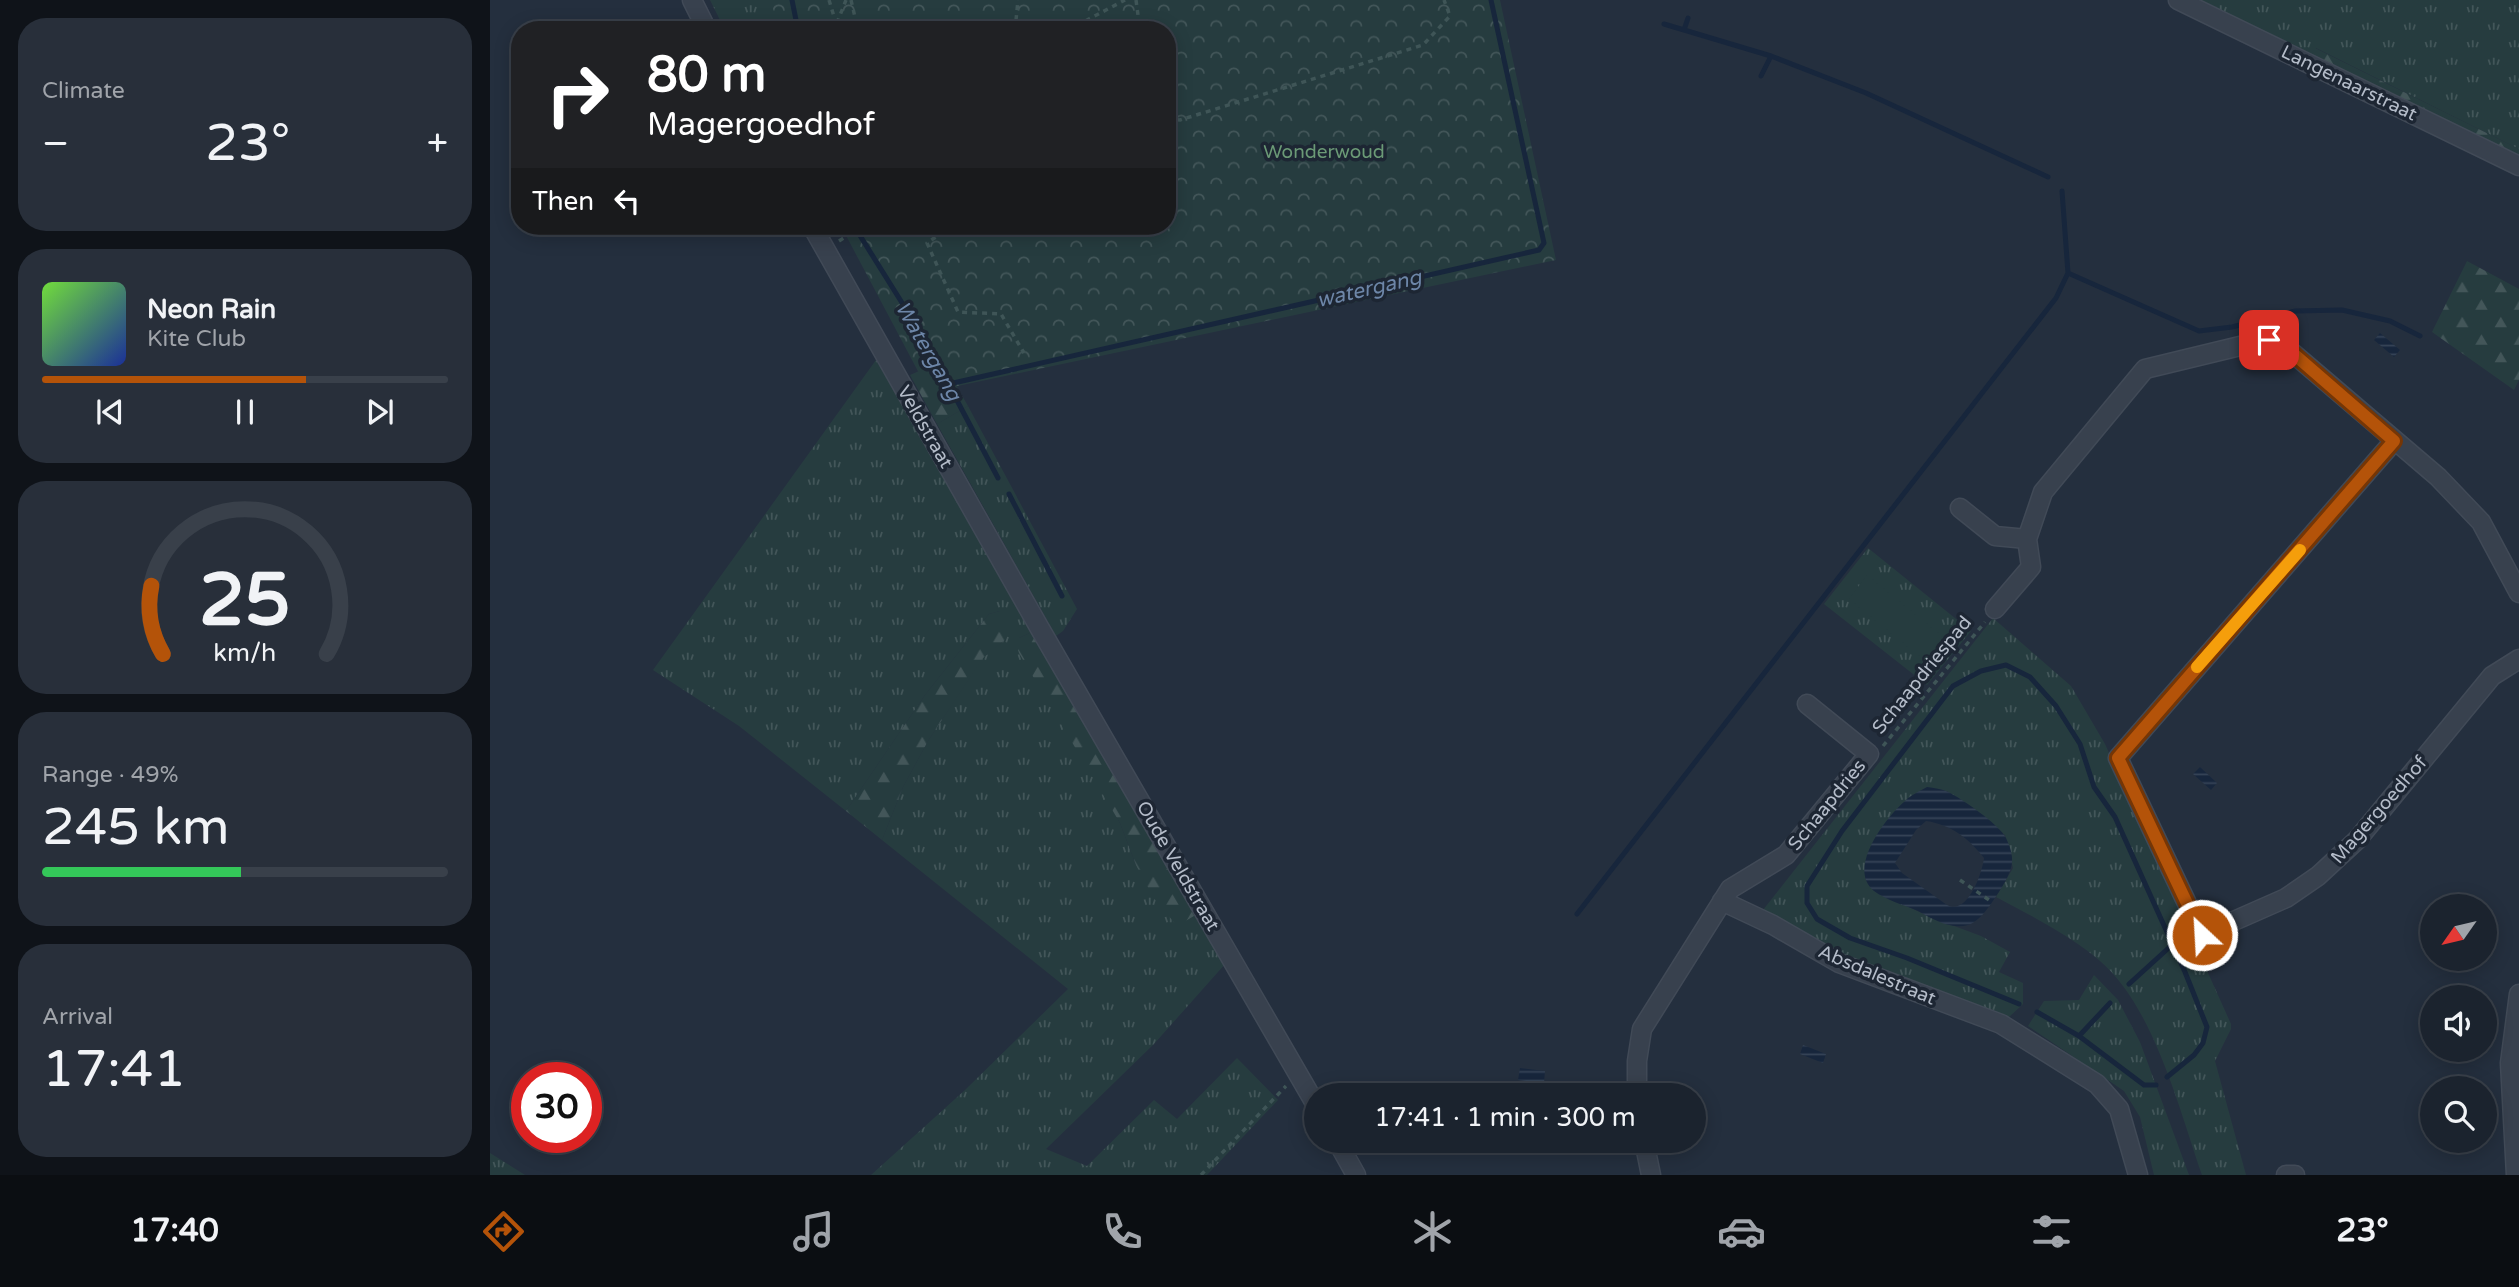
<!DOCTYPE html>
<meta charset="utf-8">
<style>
body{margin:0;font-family:"Varela Round",sans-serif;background:#282f3a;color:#f1f3f6;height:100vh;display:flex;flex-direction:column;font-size:26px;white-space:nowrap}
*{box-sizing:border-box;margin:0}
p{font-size:23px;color:#a0a4aa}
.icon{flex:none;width:38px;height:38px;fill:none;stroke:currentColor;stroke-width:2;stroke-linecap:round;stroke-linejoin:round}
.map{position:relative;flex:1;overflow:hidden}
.panel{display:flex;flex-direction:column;gap:18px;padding:18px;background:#0f1319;width:490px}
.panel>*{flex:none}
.top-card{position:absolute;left:21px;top:21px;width:665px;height:214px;border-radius:28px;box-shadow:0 4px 18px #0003,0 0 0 2px #39404a;background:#202124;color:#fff;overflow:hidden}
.needle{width:46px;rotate:236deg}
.buttons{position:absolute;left:1930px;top:894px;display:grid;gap:14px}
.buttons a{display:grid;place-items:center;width:77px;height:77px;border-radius:50%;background:#1b232e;box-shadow:0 4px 18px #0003,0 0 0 2px #39404a;font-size:35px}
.speed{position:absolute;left:21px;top:1062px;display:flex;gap:14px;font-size:35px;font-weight:700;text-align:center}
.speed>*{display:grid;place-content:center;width:91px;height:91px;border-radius:50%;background:#1b232e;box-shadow:0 4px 18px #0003,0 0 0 2px #39404a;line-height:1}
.speed .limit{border:10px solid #d22;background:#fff;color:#111}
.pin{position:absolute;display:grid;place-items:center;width:60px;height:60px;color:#fff;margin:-30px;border-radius:14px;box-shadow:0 4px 10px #0006}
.me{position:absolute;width:77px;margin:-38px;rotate:335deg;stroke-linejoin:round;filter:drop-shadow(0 0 5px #0008)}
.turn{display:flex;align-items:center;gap:24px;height:147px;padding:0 21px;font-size:32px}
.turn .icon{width:91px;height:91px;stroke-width:2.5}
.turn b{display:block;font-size:49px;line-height:60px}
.then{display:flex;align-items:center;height:66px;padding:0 21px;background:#0003;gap:14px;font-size:26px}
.big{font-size:52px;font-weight:600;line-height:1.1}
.panel .tile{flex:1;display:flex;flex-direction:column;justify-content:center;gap:10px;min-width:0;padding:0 24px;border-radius:28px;background:#282f3a}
.panel .dial{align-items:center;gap:0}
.dial svg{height:182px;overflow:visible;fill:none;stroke:#39404a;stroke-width:7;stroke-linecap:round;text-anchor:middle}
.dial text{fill:#f1f3f6;stroke:none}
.song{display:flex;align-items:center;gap:21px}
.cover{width:84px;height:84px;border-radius:10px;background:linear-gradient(135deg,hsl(100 70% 55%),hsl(230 70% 35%))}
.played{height:7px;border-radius:4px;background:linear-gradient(90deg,#b45309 65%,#39404a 65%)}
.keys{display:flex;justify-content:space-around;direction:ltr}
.heat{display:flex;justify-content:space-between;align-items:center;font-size:38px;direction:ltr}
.charge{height:10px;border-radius:5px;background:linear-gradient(90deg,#34c759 49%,#39404a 0)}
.trip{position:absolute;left:814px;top:1083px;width:402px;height:70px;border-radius:35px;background:#1b232e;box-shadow:0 4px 18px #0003,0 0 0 2px #39404a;font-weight:600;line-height:70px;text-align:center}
.tabs{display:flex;height:112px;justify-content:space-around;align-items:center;background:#0b0e12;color:#a0a4aa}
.tabs .icon{width:49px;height:49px}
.tabs .on{color:#b45309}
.tabs b{font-size:32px;color:#f1f3f6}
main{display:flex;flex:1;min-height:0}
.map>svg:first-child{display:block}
.grass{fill:url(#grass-tufts)}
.forest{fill:url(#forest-firs)}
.park{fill:url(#park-crowns)}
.pitch{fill:#263c3f}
.water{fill:url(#water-rules);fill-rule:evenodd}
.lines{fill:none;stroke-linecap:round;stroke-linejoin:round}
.stream{stroke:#17263c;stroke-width:5}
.minor-casing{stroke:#414a57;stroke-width:21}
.path{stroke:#3f5557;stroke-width:3.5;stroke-dasharray:5 5;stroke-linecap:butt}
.minor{stroke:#38414e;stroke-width:18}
.route-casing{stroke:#753606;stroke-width:18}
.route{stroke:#b45309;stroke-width:12}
.slow{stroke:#f59e0b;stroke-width:12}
.labels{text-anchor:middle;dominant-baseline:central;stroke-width:7;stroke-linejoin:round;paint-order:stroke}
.street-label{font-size:19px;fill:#b4bcc9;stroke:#1d2633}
.park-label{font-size:19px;fill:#6b9a76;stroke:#1d2633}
.water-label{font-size:21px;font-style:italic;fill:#6d86a8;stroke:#1d2633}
</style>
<main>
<section class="panel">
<div class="tile"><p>Climate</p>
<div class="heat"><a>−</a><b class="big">23°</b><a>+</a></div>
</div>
<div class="tile">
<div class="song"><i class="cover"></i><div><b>Neon Rain</b><p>Kite Club</p></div></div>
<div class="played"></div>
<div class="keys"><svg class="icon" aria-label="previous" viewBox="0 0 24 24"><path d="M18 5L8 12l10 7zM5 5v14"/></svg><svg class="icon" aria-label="pause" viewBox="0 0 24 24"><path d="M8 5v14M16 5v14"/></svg><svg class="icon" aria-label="next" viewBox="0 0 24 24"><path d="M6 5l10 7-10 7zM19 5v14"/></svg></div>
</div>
<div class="tile dial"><svg viewBox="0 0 100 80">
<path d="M14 69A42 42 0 1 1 86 69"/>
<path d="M14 69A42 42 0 0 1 9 39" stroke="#b45309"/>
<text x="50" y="56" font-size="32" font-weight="700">25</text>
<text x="50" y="72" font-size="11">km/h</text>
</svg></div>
<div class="tile"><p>Range · 49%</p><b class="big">245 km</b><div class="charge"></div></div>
<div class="tile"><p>Arrival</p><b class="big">17:41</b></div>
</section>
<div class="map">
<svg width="2029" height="1175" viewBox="0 0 2029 1175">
<defs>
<pattern id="grass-tufts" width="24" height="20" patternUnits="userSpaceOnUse" patternTransform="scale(1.75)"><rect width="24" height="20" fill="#263c3f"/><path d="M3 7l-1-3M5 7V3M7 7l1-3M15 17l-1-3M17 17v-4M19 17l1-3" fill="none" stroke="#435659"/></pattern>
<pattern id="forest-firs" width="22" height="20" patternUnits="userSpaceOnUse" patternTransform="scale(1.75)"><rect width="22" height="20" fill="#263c3f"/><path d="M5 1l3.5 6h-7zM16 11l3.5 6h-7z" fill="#435659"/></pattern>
<pattern id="park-crowns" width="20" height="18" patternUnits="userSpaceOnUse" patternTransform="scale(1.75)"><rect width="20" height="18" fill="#263c3f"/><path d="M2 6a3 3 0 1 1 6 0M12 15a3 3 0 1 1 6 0" fill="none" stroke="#435659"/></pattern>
<pattern id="water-rules" width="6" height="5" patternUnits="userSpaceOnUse" patternTransform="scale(1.75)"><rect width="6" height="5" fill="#17263c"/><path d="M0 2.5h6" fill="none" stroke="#364457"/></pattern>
</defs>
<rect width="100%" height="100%" fill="#242f3e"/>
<path class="grass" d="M220,0H326L334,30H235Z
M1700,0H2029V149L1826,48L1820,60Z
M386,360L544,631L529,638L630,823L646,865L709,913L736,963L664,1044L556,1149L597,1166L664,1100L687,1119L747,1058L788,1100L717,1175H381L475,1090L578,989L392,840L413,787L438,741L493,657L516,639L510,611L499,614L435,695L356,811L249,726L163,670Z
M478,406L587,609L573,631L566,636L447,424Z
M1378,548L1481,631L1437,685L1334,604Z
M1503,618L1581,686L1615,744L1741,1024V1029L1725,1061L1756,1175H1712C1689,1109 1664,1007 1610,961C1583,937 1538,914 1506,897L1523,868L1515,835L1457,791L1375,878L1383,890L1440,917L1491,936L1520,952L1509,972L1533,983V1004L1518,1018L1339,951L1307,934L1273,910Z
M1604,975L1628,1000L1650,1042L1699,1175H1664L1650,1117L1634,1091L1538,1026L1554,1001L1589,1000Z
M0,1153L35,1175H0Z"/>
<path class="forest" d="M1825,48L2029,149V161L1820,60Z
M1977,261L2029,289V380L2024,390L1942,332Z
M452,361L478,406L447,424L420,375Z
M510,611L522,616L516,639L493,658L438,741L413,787L392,840L356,811L435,695L499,614Z
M544,631L709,913L687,926L663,897L646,865L630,823L529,653L526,644L529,638Z"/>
<path class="park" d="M281,0H1010L1066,260L439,392L351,226H677V30H288Z"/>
<path class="pitch" d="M1377,575L1458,641L1439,664L1359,599Z"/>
<path class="water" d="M1890,333L1910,350L1904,357L1884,340Z
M1710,767L1727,783L1721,790L1703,774Z
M1437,787C1444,788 1452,789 1458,792C1471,798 1510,825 1516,838C1526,859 1523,868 1512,887C1504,899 1492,921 1478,925C1460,930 1443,919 1428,911C1414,905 1396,900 1384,891C1356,869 1396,817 1415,801C1421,795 1430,791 1437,787ZM1436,821C1462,825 1478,838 1494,858C1492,874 1477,916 1457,905L1412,873L1405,863L1426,830Z
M1313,1045L1336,1054L1333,1063L1310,1054Z
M1030,1068L1055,1071L1054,1083L1028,1080Z"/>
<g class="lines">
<path class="stream" d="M302,0L308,30
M1174,24L1281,56L1376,93L1558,177
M1194,30L1198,18
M1271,76L1281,56
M1572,191L1578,273L1709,331L1742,327L1805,311L1852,310L1900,321L1930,336
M364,226L434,338L508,478
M459,384L1049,250L1054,243L1001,0
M519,494L572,596
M1087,914L1566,298L1578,273
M1639,984L1683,944
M1529,1004L1417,958L1360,938L1327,919L1317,903V886L1352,831L1463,686L1491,671L1516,665L1540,677L1566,706L1590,744L1604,787L1625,817L1695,972L1717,1027L1713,1043L1704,1055L1677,1077
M1547,1012L1589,1036L1654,1085H1666
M1589,1036L1620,1003"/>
<g class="minor-casing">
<path id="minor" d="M202,0L217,30
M1688,0L2029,166
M322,226L549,627L826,1105
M1904,441L1628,758L1712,935L1796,898L1828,876L1867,840L2002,676L2029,659
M1470,508L1505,536L1537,539
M1505,609L1541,567L1537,539L1553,492L1655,369L1779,339L1798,349L1948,477L1991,522L2029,593
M1232,901L1283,925L1349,963L1511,1024L1607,1084L1629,1109L1648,1175
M1147,1096V1061L1152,1029L1240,889L1296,855L1379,754L1317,704
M847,1141L866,1175
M1154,1141L1161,1175
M1796,1175H1805
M2026,1175L2020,1063L2029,994"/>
</g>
<path class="path" d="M339,0L348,30
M361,0L368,30
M646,0L650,30
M347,23L356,0
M525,30L528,0
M578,30L635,0
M677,119L690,120L933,45L960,16L954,0
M462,226L437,243L468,312L511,314L534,353
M349,241L373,226
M1393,746L1495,622
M1470,880L1502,902
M711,1175L796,1086"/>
<use href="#minor" class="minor"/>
</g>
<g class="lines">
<g class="route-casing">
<path id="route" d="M1712,935L1628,758L1904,441L1798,349L1779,340"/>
</g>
<use href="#route" class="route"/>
<path class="slow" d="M1707,667L1810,550"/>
</g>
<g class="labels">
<g class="street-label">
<text transform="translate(1859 83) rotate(26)">Langenaarstraat</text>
<text transform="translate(435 427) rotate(60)">Veldstraat</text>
<text transform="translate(1432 675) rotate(-51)">Schaapdriespad</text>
<text transform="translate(1337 805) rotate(-51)">Schaapdries</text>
<text transform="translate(1889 810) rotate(-49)">Magergoedhof</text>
<text transform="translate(688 866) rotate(60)">Oude Veldstraat</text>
<text transform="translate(1387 975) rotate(23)">Absdalestraat</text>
</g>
<g class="park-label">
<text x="834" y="152">Wonderwoud</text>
</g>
<g class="water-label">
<text transform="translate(879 289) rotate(-13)">watergang</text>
<text transform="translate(438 351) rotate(60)">Watergang</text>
</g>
</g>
</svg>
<div class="buttons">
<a><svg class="needle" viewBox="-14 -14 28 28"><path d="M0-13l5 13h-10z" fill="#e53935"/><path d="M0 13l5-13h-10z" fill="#a0a4aa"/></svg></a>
<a><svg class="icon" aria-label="sound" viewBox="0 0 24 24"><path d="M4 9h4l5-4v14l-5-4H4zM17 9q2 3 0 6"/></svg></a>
<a><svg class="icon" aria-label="search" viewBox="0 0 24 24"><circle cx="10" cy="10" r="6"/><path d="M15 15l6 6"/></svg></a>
</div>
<div class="speed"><div class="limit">30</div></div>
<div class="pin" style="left:1779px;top:340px;background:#d93025"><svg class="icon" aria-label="arrive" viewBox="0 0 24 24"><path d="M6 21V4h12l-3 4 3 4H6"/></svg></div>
<svg class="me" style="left:1712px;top:935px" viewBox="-20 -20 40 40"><circle r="17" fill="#b45309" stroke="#fff" stroke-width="3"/><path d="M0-11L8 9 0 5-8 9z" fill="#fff"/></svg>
<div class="trip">17:41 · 1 min · 300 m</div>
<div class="top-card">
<div class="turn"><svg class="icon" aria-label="right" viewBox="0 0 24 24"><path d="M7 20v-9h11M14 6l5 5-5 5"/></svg><div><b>80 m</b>Magergoedhof</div></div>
<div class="then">Then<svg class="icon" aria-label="left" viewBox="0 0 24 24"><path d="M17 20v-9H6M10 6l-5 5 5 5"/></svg></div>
</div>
</div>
</main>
<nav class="tabs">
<b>17:40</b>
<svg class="icon on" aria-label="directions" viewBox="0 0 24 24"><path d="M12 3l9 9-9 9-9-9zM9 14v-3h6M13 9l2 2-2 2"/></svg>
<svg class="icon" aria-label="music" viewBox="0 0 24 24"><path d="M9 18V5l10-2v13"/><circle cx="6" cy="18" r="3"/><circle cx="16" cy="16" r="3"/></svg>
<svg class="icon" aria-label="phone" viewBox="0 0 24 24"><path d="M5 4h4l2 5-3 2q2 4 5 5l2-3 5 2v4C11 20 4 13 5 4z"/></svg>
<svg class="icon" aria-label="climate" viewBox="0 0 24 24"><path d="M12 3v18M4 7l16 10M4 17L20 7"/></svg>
<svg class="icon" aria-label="car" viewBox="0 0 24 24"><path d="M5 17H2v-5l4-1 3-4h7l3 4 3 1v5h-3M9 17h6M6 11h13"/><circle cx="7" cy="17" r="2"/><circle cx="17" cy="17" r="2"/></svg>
<svg class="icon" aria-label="filters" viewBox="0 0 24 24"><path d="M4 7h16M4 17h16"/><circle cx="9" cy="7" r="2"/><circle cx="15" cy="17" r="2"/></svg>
<b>23°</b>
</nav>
